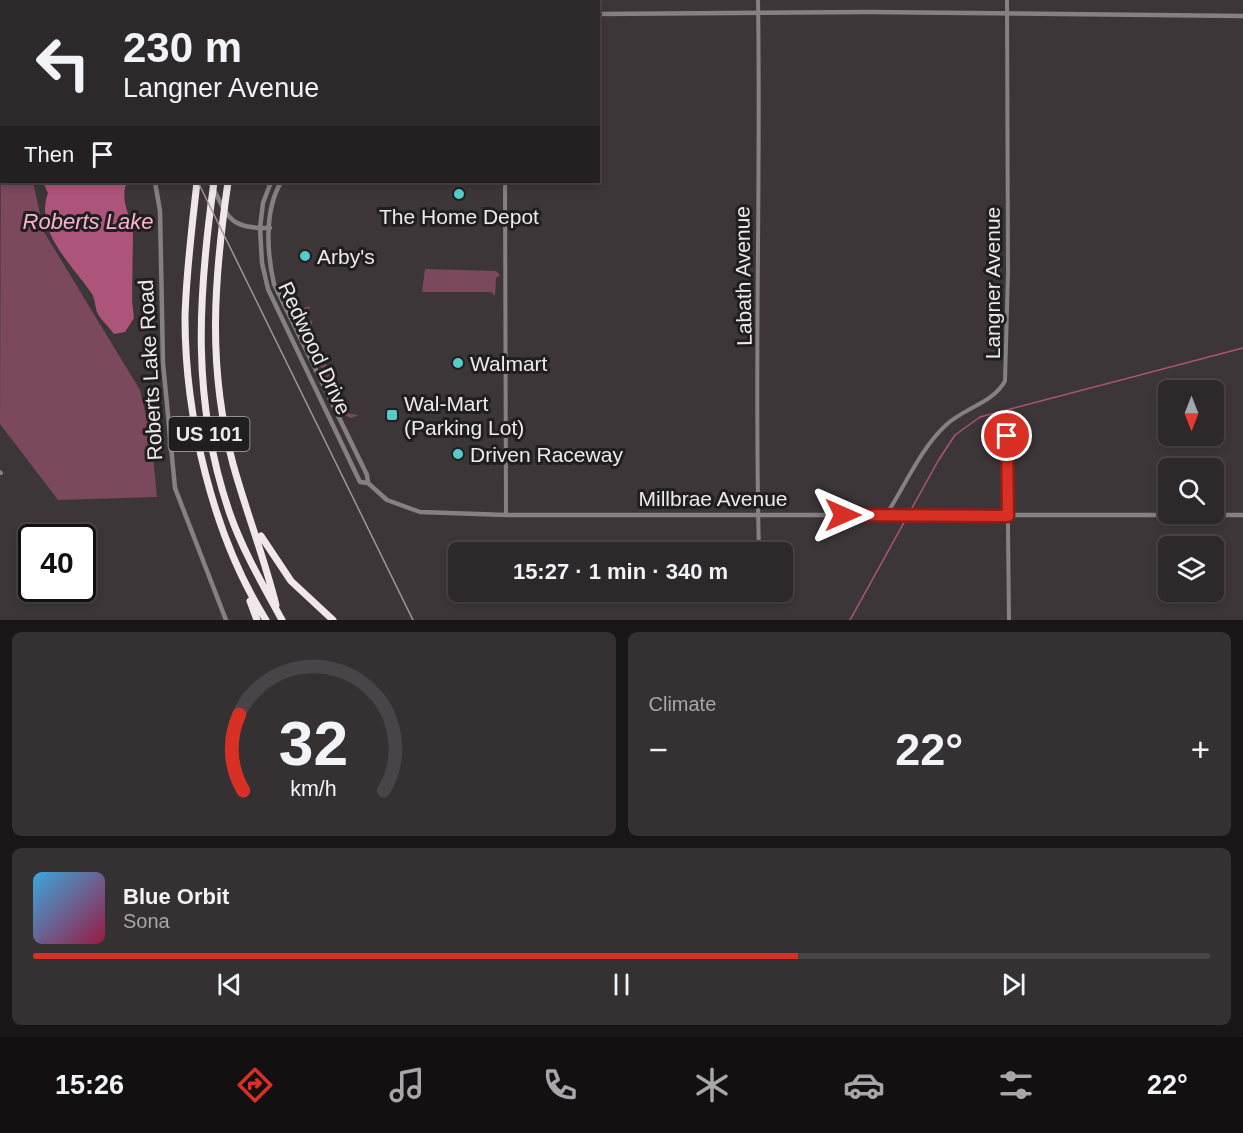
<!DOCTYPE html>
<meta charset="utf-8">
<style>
body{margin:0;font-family:Arial,sans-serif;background:#353032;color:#f1f3f6;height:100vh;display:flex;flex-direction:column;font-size:22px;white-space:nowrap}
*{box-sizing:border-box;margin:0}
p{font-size:20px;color:#a7a6a8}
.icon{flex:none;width:33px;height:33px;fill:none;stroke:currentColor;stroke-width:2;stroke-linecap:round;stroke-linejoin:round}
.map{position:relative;height:620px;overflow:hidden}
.drawer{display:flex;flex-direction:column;gap:12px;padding:12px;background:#191617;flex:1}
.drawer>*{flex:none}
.guide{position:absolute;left:0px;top:0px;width:600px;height:183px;box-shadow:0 3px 9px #0003,0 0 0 2px #484447;background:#2d282a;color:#f1f3f6;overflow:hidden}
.needle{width:39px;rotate:180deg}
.fabs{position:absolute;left:1158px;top:380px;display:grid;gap:12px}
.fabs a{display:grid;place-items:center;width:66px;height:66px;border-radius:9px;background:#2d282a;box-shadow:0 3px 9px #0003,0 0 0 2px #484447;font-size:30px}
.speed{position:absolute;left:18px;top:524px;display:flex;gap:12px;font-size:30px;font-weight:700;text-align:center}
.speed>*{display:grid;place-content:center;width:78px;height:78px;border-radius:50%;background:#2d282a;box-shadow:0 3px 9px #0003,0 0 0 2px #484447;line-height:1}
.speed .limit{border:3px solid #111;border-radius:9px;background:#fff;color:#111}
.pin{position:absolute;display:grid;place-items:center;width:51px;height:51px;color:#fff;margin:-26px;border:3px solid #fff;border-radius:50%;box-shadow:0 2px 6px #0007}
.me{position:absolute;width:66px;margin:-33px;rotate:90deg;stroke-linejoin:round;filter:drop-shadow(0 0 4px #0008)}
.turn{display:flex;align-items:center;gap:21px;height:126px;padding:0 24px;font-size:27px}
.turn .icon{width:78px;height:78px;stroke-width:2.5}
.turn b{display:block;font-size:42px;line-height:51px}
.then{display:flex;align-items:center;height:57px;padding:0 24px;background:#0003;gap:12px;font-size:22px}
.big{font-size:45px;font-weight:600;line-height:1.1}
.drawer .card{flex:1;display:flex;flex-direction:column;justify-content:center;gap:9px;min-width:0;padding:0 21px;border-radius:9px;background:#353032}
.drawer .dial{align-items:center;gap:0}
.dial svg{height:156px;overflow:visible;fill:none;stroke:#484447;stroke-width:7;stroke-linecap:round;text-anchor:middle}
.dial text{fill:#f1f3f6;stroke:none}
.song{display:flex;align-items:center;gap:18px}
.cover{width:72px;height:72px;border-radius:9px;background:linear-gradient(135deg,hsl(200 70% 55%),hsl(340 70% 35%))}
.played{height:6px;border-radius:3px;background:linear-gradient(90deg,#d93025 65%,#484447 65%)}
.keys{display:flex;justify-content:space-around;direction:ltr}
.heat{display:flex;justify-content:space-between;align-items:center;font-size:33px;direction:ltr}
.drawer .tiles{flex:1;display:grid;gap:12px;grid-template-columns:1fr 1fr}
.card:last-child{grid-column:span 2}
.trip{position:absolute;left:448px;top:542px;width:345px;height:60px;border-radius:9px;background:#2d282a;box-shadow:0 3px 9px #0003,0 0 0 2px #484447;font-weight:600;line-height:60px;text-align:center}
.tab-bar{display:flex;height:96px;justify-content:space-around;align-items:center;background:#121011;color:#a7a6a8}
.tab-bar .icon{width:42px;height:42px}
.tab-bar .on{color:#d93025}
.tab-bar b{font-size:27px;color:#f1f3f6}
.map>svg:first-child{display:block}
.green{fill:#7b485d}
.water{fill:#ad547b}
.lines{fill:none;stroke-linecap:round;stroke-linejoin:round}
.stream{stroke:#ad547b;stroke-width:1.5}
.minor{stroke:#858182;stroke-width:4}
.tertiary{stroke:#858182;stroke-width:4.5}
.primary{stroke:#d1cacd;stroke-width:6}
.motorway{stroke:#f0e7ea;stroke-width:7}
.rail{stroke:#9e989a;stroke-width:1.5}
.route-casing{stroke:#8d1f18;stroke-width:15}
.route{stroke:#d93025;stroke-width:10}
.poi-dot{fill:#53cdc9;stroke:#211e1f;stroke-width:2}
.labels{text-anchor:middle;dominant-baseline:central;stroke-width:6;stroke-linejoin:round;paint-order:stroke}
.shield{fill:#211e1f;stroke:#b0acae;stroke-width:1.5}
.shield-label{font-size:20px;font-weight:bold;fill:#eee9eb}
.poi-label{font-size:21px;fill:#eee9eb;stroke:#211e1f;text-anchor:start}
.street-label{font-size:21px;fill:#eee9eb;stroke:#211e1f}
.water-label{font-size:22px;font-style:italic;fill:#fbb1ce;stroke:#211e1f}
</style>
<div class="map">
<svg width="1243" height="620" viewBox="0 0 1243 620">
<rect width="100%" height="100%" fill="#3c3638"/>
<path class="green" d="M1,78L2,182H33L44,232L140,390L151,436L157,497L58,500L0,424Z
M425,269L496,271L500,275L496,278L495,296L491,292H422Z
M310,306L307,320L312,321V324L309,327L347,410L350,414L359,415L351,418L344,415L296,317L299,309Z"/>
<path class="water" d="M43,182H127C119,201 131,215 133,233L132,301L134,318L125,332L114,334C109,327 100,319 97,312C95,306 95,299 92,294C72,264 34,232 48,193Z"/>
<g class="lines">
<path class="stream" d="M850,620L938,461L955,435L980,417L1243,348"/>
<path class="minor" d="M507,0V2
M758,0C761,184 754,368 759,552
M505,182L506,515
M1007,436L1009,620
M0,472L1,473
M886,515C905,486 920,449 946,425C964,408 993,403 1005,381L1008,272L1007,0
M760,591V594"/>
<path class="tertiary" d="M6,0L9,2
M184,2V0
M0,11H2
M598,14L869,12L1243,16
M155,182L160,211L163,363L175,488L226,620
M210,182C228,216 227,229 270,228
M271,182L263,203L260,228L262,263L268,289L360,482L368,483L387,500L420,512L506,515H1243
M281,182C264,211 267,253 274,284L367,475L368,483"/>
<path class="primary" d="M366,0V2
M375,0V2"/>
<path class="motorway" d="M209,2V0
M219,2V0
M233,2V0
M258,2V0
M197,182C192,227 186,273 185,318C185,417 213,536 266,620
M214,182C198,296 191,402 230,514C243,551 263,585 282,620
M228,182C214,279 207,367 233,464C246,511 264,557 276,605
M261,536L291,581L333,620
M250,601L257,620"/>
<path class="rail" d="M110,0V2
M198,182L413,620"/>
</g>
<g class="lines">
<g class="route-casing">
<path id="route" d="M843,515L1008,516L1007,436"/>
</g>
<use href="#route" class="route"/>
</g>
<g class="poi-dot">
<circle cx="459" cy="194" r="6"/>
<circle cx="305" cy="256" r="6"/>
<circle cx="458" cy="363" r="6"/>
<rect x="386" y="409" width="12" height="12" rx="3"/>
<circle cx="458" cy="454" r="6"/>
</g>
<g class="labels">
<rect class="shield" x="168.5" y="417" width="81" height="34" rx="4.5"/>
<g class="shield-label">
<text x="209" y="434">US 101</text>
</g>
<g class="poi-label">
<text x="459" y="216" text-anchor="middle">The Home Depot</text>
<text x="317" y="256">Arby's</text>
<text x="470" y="363">Walmart</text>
<text x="404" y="403">Wal-Mart<tspan x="404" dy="24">(Parking Lot)</tspan></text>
<text x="470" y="454">Driven Raceway</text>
</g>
<g class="street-label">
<text transform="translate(743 276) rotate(-91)">Labath Avenue</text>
<text transform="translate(992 283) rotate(-90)">Langner Avenue</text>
<text transform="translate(315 348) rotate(65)">Redwood Drive</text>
<text transform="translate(150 370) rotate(-93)">Roberts Lake Road</text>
<text x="713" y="498">Millbrae Avenue</text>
</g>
<g class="water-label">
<text x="88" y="221">Roberts Lake</text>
</g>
</g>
</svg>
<div class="fabs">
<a><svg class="needle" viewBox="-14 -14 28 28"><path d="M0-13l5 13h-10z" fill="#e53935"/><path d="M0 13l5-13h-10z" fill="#a7a6a8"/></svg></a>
<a><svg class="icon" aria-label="search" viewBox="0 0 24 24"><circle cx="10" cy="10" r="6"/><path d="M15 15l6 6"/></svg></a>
<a><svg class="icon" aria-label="layers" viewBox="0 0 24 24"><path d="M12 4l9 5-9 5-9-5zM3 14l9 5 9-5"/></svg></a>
</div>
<div class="speed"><div class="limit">40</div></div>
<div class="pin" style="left:1007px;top:436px;background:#d93025"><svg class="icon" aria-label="arrive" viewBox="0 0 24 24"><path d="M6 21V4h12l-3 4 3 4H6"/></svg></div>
<svg class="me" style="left:843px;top:515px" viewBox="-20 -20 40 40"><path d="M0-17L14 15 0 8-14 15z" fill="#d93025" stroke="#fff" stroke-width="4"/></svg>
<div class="trip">15:27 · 1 min · 340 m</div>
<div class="guide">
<div class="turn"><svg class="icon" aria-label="left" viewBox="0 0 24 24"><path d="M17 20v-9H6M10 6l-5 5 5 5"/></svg><div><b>230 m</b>Langner Avenue</div></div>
<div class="then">Then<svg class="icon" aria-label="arrive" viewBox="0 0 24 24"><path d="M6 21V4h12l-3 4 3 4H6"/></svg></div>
</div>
</div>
<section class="drawer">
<div class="tiles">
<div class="card dial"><svg viewBox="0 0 100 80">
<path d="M14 69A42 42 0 1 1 86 69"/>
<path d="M14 69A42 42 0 0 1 12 30" stroke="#d93025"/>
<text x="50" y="56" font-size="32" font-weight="700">32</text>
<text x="50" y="72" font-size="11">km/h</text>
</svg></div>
<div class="card"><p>Climate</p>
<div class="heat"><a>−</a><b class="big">22°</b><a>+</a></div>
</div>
<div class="card">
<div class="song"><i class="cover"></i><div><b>Blue Orbit</b><p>Sona</p></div></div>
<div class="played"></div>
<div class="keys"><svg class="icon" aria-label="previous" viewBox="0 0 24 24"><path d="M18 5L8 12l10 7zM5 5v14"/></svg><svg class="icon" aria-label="pause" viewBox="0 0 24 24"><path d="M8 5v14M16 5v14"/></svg><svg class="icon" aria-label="next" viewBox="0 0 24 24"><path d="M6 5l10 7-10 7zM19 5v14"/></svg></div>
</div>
</div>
</section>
<nav class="tab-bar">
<b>15:26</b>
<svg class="icon on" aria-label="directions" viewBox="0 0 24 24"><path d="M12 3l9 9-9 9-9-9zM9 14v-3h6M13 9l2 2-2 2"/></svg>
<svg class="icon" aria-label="music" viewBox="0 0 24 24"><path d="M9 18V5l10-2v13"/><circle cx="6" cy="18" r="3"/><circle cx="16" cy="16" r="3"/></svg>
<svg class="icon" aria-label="phone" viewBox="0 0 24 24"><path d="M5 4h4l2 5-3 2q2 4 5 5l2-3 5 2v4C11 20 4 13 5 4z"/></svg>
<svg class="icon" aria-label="climate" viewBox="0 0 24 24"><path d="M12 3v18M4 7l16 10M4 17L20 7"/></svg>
<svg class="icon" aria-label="car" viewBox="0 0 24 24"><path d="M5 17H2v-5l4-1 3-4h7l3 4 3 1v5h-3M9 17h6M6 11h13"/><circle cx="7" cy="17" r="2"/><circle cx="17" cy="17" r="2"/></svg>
<svg class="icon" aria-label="filters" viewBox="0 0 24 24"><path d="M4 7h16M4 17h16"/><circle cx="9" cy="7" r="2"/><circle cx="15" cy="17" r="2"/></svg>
<b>22°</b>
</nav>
